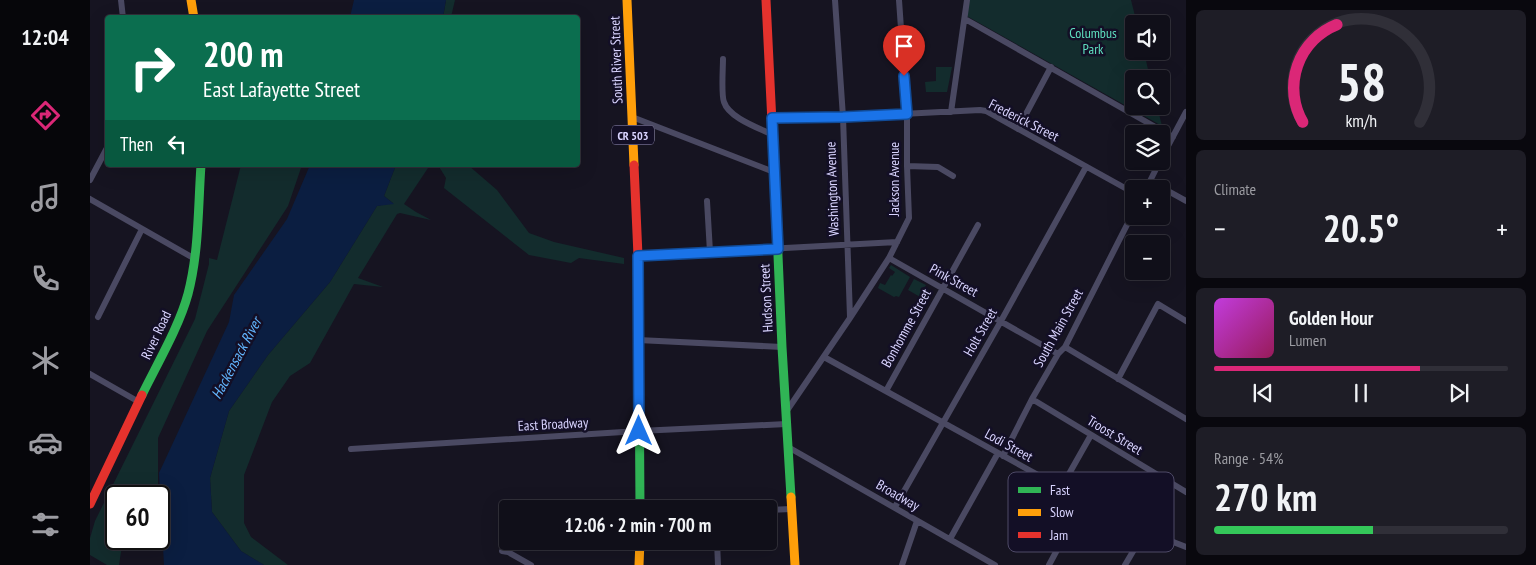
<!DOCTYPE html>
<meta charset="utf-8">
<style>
body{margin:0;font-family:"PT Sans Narrow",sans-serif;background:#1e1d26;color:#f1f3f6;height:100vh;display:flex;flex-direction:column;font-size:19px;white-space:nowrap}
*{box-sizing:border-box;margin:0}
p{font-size:16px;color:#9c9ca2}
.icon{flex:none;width:28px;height:28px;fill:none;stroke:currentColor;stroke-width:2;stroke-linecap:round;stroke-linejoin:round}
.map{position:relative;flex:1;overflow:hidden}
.details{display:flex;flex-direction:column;gap:10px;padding:10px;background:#09080e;width:350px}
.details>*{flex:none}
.top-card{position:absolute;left:15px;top:15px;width:475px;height:152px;border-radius:5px;box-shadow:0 5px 20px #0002,0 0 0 1px #302f38;background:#0b6e4f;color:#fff;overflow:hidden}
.controls{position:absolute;left:1035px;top:15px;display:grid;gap:10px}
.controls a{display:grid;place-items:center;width:45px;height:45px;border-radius:5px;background:#100f19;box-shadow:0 5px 20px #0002,0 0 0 1px #302f38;font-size:25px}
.speed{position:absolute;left:15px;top:485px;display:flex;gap:10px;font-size:25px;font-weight:700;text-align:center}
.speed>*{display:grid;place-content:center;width:65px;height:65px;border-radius:50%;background:#100f19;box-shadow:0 5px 20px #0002,0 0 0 1px #302f38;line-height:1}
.speed .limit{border:2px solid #111;border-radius:8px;background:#fff;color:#111}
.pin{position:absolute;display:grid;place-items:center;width:42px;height:42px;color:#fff;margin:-51px -21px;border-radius:50% 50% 50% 0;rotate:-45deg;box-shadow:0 0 5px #0007}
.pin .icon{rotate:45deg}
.me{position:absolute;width:55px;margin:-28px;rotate:0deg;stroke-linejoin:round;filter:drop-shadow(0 0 4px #0008)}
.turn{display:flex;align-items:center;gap:18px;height:105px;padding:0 15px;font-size:22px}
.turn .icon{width:65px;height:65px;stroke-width:2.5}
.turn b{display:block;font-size:35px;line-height:42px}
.then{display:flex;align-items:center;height:48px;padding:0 15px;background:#0003;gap:10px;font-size:19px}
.big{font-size:38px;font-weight:800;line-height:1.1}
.details .card{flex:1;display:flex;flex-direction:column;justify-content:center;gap:8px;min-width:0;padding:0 18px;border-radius:8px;background:#1e1d26}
.details .dial{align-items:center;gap:0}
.dial svg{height:130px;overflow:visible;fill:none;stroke:#302f38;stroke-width:7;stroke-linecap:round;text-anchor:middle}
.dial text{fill:#f1f3f6;stroke:none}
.song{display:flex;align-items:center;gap:15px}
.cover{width:60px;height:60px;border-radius:8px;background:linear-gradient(135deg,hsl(290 70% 55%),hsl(330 70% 35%))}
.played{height:5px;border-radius:2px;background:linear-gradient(90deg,#db2777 70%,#302f38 70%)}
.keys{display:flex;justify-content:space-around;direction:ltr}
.heat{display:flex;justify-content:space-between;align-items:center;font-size:28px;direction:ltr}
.charge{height:8px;border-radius:4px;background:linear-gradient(90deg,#34c759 54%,#302f38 0)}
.trip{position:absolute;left:409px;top:500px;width:278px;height:50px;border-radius:5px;background:#100f19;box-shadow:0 5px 20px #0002,0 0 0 1px #302f38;font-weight:800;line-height:50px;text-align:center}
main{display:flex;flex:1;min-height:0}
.menu{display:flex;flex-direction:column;width:90px;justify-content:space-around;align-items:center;background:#06060a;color:#9c9ca2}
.menu .icon{width:35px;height:35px}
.menu .current{color:#db2777}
.menu b{font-size:22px;color:#f1f3f6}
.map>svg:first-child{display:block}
.green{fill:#132c2d}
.water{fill:#0b1e41}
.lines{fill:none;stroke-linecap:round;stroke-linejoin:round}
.street{stroke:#4a4962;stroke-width:6}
.fast{stroke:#30b455;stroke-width:9}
.slow{stroke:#ff9f0a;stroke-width:9}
.jam{stroke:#e5322d;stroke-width:9}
.route-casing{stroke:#114b97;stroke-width:12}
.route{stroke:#1a73e8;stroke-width:9}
.labels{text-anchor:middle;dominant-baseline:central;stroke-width:5;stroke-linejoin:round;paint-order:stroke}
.shield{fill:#130f26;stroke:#9e99be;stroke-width:1}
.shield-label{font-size:12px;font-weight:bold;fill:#d9d4ff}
.park-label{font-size:14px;fill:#5fe0c0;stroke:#130f26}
.street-label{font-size:14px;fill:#d9d4ff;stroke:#130f26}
.water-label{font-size:15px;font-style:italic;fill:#62b6ff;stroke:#130f26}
.key{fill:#130f26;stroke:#4e4a67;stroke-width:1}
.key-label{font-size:14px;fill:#d9d4ff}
</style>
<main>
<nav class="menu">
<b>12:04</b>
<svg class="icon current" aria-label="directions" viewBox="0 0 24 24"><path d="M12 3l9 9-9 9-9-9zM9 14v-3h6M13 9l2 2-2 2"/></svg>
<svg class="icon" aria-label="music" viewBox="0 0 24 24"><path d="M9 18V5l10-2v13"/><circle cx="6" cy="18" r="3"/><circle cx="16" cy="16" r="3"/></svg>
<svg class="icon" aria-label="phone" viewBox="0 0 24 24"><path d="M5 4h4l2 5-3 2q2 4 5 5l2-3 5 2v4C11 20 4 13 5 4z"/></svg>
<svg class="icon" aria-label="climate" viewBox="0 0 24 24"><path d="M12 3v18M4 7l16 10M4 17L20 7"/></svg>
<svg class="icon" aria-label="car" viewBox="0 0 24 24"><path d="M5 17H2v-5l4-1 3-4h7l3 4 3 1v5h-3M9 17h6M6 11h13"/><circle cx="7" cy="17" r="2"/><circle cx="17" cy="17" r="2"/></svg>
<svg class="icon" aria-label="filters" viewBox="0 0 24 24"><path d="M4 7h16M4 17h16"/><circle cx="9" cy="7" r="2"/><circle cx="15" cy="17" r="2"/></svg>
</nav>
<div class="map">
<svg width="1096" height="565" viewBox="0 0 1096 565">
<rect width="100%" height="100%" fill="#161421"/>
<path class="green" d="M356,0H365L361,17L353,18Z
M877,0H1041L1047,24H1044V51H1054L1060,79H1044V106H1067L1072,126L875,15Z
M846,67H862L857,92H836L835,82L846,81Z
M151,165H212L198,206L117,331L68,438V490L42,487L40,496H26V539H33L29,565H17L0,555V538L5,521L105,319L119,264V258L127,260Z
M306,165H340L314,204L326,212L341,220L310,213L307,214L268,278L293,287L264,284L220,363L200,376L182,402L154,475V523L161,537L198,565H174L151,551L122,512L120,478L139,411L178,355L240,282L287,206L303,203L294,196Z
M348,165H378L407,190L439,233L464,242L534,258V264L489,258L481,263L439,255L354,188L356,178Z
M801,265L820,277L809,297L806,296L804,297L788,288L790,283L795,285L801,275L802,276L805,272L799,268Z
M824,279L836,285L832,292L835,293L832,298L818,290Z"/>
<path class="water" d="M264,0H356L353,17H260Z
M220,165H306L294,196L304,204L287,206L240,282L178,355L139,411L120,478L122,512L151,551L174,565H74L69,473L139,322L144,295L197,219Z"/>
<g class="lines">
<path class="street" d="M31,0L33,18
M745,0L753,117L760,317
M875,19L1083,137
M633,59C633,68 631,95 634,102C639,118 669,128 683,135
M861,112L877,0
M542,117L684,172
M682,118L753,117L890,110L896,111L1044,193
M928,129L961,67
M1071,159L1096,112
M817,166L848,167L863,176
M0,180L18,146
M1060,181L1096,201
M1056,189L1070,161
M0,199L105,259
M617,201L620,252
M548,256L807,242
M799,258L968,354
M8,317L52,229
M548,340L692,347
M975,347L1096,419
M734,357L1017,513L1055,531L1096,547
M0,374L49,402
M1028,379L1068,304L1096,321
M796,391L888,225
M942,399L1096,492
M696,412L760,318L799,258L819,218L817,166V114L809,0
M698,447L905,565
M261,449L549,431L696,424
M913,456L942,399L968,354L975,347L1044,211
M971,488L1001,435
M805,507L911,321L996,167
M678,510L701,509
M1040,524L1062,472
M860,539L908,453
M627,541L628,565
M412,551L418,552L441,565
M812,565L827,521
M959,565L994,500
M1035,565L1055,531"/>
<path class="fast" d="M684,164L692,347L701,497
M549,351L550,509
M52,395C67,364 89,327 98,294C109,252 108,208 111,165"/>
<path class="slow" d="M101,0L104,18
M537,0L544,165
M701,497L705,565
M549,565L550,541"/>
<path class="jam" d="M676,0L684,164
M544,165L548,256L549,351
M0,504L52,395"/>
</g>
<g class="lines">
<g class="route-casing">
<path id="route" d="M549,431L548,256L688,249L682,118L753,117L817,114L814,76"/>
</g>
<use href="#route" class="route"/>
</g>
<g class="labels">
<rect class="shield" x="522" y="125.5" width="42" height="19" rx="4"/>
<g class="shield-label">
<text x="543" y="135">CR 503</text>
</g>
<g class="park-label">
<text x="1003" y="33">Columbus<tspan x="1003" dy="16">Park</tspan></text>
</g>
<g class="street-label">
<text transform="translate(526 60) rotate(-92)">South River Street</text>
<text transform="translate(934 120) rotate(27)">Frederick Street</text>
<text transform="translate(804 179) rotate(-90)">Jackson Avenue</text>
<text transform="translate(742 189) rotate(-92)">Washington Avenue</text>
<text transform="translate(864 280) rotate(29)">Pink Street</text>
<text transform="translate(676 298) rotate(-93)">Hudson Street</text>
<text transform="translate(816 328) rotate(-61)">Bonhomme Street</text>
<text transform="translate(968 328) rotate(-61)">South Main Street</text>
<text transform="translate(890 332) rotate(-60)">Holt Street</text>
<text transform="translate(66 335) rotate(-65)">River Road</text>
<text transform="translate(463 424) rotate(-3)">East Broadway</text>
<text transform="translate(1025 435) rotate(31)">Troost Street</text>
<text transform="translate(919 445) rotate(29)">Lodi Street</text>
<text transform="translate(808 495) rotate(30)">Broadway</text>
</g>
<g class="water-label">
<text transform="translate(146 358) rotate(-62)">Hackensack River</text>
</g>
</g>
<rect x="918" y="472" width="166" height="80" rx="8" class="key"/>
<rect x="928" y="487" width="23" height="6" fill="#30b455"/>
<rect x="928" y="509" width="23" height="7" fill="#ff9f0a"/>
<rect x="928" y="532" width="23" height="6" fill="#e5322d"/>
<g class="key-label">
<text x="960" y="495">Fast</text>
<text x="960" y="517">Slow</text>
<text x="960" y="540">Jam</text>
</g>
</svg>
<div class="controls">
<a><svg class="icon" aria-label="sound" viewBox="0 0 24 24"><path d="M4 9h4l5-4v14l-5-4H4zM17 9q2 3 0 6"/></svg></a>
<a><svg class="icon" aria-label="search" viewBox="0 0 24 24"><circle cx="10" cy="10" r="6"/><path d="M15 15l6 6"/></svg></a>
<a><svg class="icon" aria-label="layers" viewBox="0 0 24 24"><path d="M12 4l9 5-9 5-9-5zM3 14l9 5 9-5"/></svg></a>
<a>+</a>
<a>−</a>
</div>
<div class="speed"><div class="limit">60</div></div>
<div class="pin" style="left:814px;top:76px;background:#d93025"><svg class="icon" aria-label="arrive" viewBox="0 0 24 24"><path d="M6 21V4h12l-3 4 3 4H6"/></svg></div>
<svg class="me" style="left:549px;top:431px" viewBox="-20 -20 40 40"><path d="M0-17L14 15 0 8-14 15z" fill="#1a73e8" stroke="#fff" stroke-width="4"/></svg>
<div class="trip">12:06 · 2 min · 700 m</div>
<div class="top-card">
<div class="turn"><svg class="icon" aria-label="right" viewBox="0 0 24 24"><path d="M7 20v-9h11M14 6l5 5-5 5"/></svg><div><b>200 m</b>East Lafayette Street</div></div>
<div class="then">Then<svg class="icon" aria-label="left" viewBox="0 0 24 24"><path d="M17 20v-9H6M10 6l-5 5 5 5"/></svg></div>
</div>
</div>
<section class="details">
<div class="card dial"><svg viewBox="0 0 100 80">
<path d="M14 69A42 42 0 1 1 86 69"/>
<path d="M14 69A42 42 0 0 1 35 9" stroke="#db2777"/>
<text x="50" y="56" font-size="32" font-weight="700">58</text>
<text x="50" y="72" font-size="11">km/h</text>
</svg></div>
<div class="card"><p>Climate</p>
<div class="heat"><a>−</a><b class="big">20.5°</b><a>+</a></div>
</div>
<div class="card">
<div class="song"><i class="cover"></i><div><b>Golden Hour</b><p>Lumen</p></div></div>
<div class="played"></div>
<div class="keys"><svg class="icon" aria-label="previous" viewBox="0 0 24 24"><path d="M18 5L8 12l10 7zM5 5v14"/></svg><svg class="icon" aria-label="pause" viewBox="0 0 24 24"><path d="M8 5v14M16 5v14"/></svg><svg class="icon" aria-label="next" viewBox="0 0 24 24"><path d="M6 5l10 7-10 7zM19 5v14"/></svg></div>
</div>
<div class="card"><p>Range · 54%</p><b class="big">270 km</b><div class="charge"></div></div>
</section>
</main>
